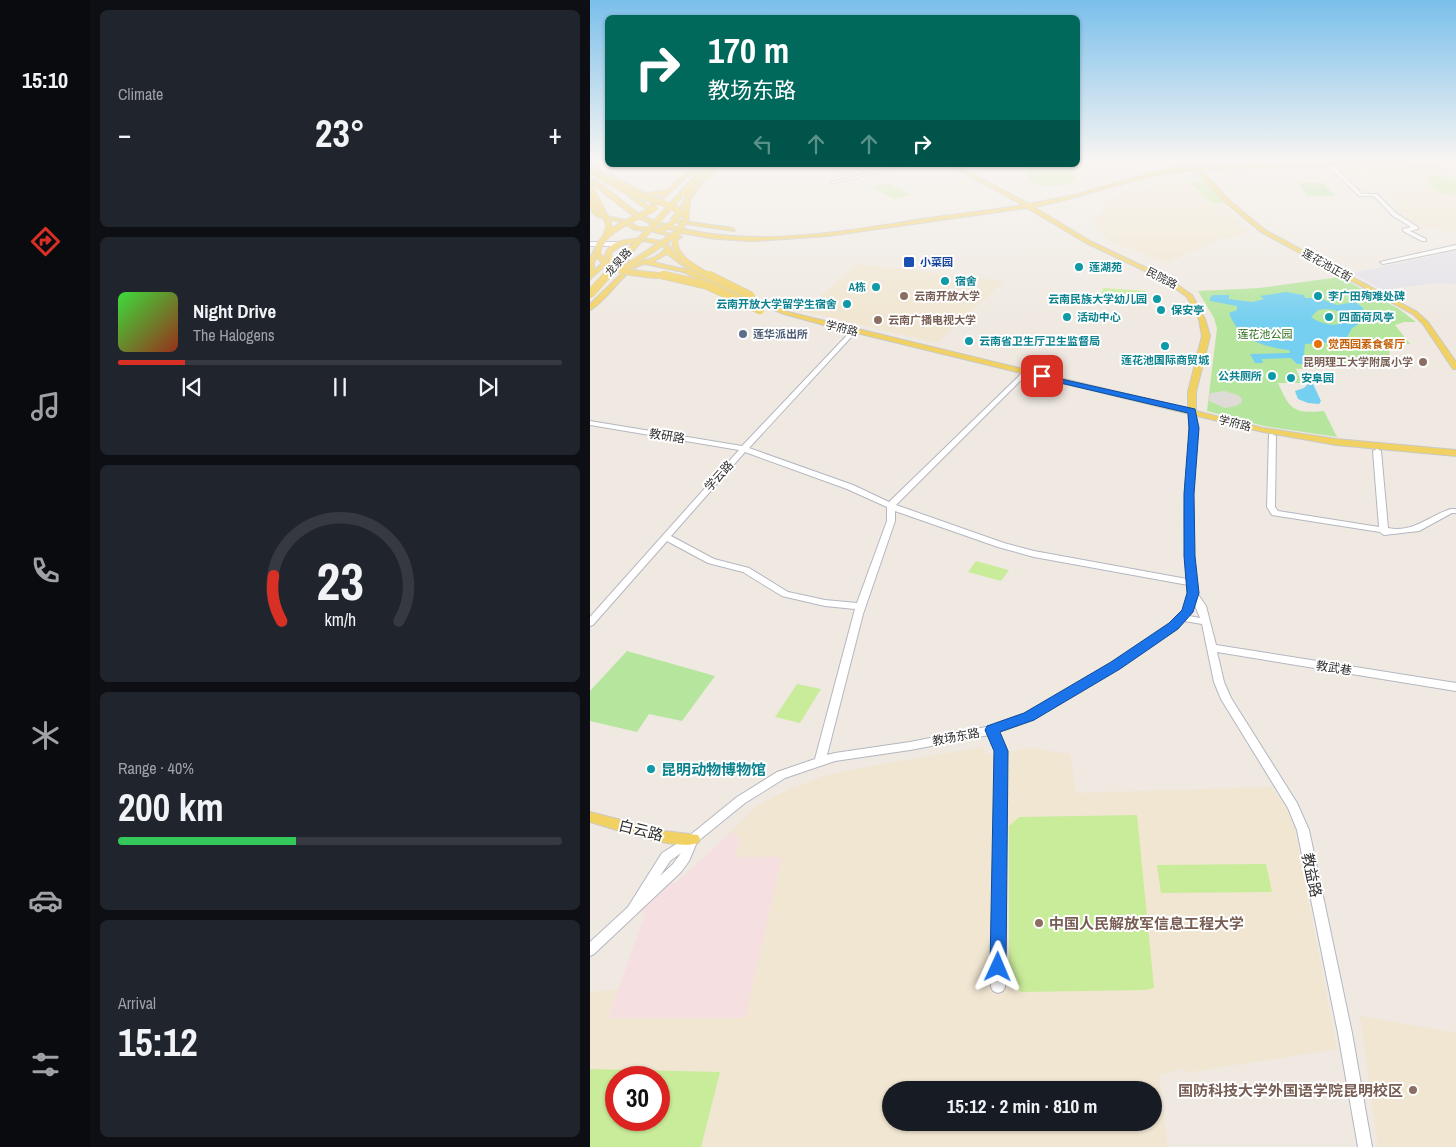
<!DOCTYPE html>
<meta charset="utf-8">
<style>
body{margin:0;font-family:"Archivo Narrow","Noto Sans SC",sans-serif;background:#20242c;color:#f1f3f6;height:100vh;display:flex;flex-direction:column;font-size:19px;white-space:nowrap}
*{box-sizing:border-box;margin:0}
p{font-size:16px;color:#9ea1a6}
.icon{flex:none;width:28px;height:28px;fill:none;stroke:currentColor;stroke-width:2;stroke-linecap:round;stroke-linejoin:round}
.map{position:relative;flex:1;overflow:hidden}
.details{display:flex;flex-direction:column;gap:10px;padding:10px;background:#0d0f14;width:500px}
.details>*{flex:none}
.guide{position:absolute;left:15px;top:15px;width:475px;height:152px;border-radius:8px;box-shadow:0 1px 4px #0004;background:#00695c;color:#fff;overflow:hidden}
.speed{position:absolute;left:15px;top:1066px;display:flex;gap:10px;font-size:25px;font-weight:700;text-align:center}
.speed>*{display:grid;place-content:center;width:65px;height:65px;border-radius:50%;background:#171b24;box-shadow:0 1px 4px #0004;line-height:1}
.speed .limit{border:8px solid #d22;background:#fff;color:#111}
.pin{position:absolute;display:grid;place-items:center;width:42px;height:42px;color:#fff;margin:-21px;border-radius:10px;box-shadow:0 2px 8px #0006}
.me{position:absolute;width:55px;margin:-28px;rotate:1deg;stroke-linejoin:round;filter:drop-shadow(0 0 4px #0008)}
.turn{display:flex;align-items:center;gap:18px;height:105px;padding:0 20px;font-size:22px}
.turn .icon{width:65px;height:65px;stroke-width:2.5}
.turn b{display:block;font-size:35px;line-height:42px}
.lanes{display:flex;align-items:center;height:48px;padding:0 20px;background:#0003;justify-content:center;gap:25px;direction:ltr}
.lanes .off{opacity:.35}
.big{font-size:38px;font-weight:800;line-height:1.1}
.details .card{flex:1;display:flex;flex-direction:column;justify-content:center;gap:8px;min-width:0;padding:0 18px;border-radius:8px;background:#20242c}
.details .dial{align-items:center;gap:0}
.dial svg{height:130px;overflow:visible;fill:none;stroke:#363941;stroke-width:7;stroke-linecap:round;text-anchor:middle}
.dial text{fill:#f1f3f6;stroke:none}
.song{display:flex;align-items:center;gap:15px}
.cover{width:60px;height:60px;border-radius:8px;background:linear-gradient(135deg,hsl(120 70% 55%),hsl(10 70% 35%))}
.played{height:5px;border-radius:2px;background:linear-gradient(90deg,#d93025 15%,#363941 15%)}
.keys{display:flex;justify-content:space-around;direction:ltr}
.heat{display:flex;justify-content:space-between;align-items:center;font-size:28px;direction:ltr}
.charge{height:8px;border-radius:4px;background:linear-gradient(90deg,#34c759 40%,#363941 0)}
.trip{position:absolute;left:292px;top:1081px;width:280px;height:50px;border-radius:25px;background:#171b24;box-shadow:0 1px 4px #0004;font-weight:800;line-height:50px;text-align:center}
main{display:flex;flex:1;min-height:0}
.tabs{display:flex;flex-direction:column;width:90px;justify-content:space-around;align-items:center;background:#090b0e;color:#9ea1a6}
.tabs .icon{width:35px;height:35px}
.tabs .selected{color:#d93025}
.tabs b{font-size:22px;color:#f1f3f6}
.map>svg:first-child{display:block}
.industrial{fill:#e3e1e8}
.education{fill:#f0e6d1;fill-rule:evenodd}
.medical{fill:#f5dfe0}
.green{fill:#b6e59e}
.pitch{fill:#c9ec9a;fill-rule:evenodd}
.plaza{fill:#dfdcd8}
.water{fill:#75cff0;fill-rule:evenodd}
.lines{fill:none;stroke-linecap:round;stroke-linejoin:round}
.minor-casing{stroke:#b4b7c1;stroke-width:2}
.major-casing{stroke:#c9c9c9;stroke-width:2}
.minor{fill:#fff;fill-rule:evenodd}
.major{fill:#f2d163;fill-rule:evenodd}
.major-bridge-far1-casing{stroke:#c9c9c9;stroke-width:7;stroke-linecap:butt}
.major-bridge-casing{stroke:#c9c9c9;stroke-width:9;stroke-linecap:butt}
.major-bridge-far1{stroke:#f2d163;stroke-width:5.5}
.major-bridge{stroke:#f2d163;stroke-width:8}
.route{fill:#1a73e8;stroke:#114b97}
.transit-dot{fill:#1a4fb4;stroke:#fff;stroke-width:2}
.culture-dot{fill:#0f9aa8;stroke:#fff;stroke-width:2}
.education-dot{fill:#8d6e63;stroke:#fff;stroke-width:2}
.service-dot{fill:#5c6f8a;stroke:#fff;stroke-width:2}
.food-dot{fill:#e8710a;stroke:#fff;stroke-width:2}
.labels{text-anchor:middle;dominant-baseline:central;stroke-width:4;stroke-linejoin:round;paint-order:stroke}
.far-street-label{font-size:11px;fill:#2e2e2e;stroke:#fff}
.far-transit-label{font-size:11px;font-weight:bold;fill:#164399;stroke:#fff;text-anchor:start}
.far-culture-label{font-size:11px;font-weight:bold;fill:#0d838f;stroke:#fff;text-anchor:start}
.far-education-label{font-size:11px;font-weight:bold;fill:#785e54;stroke:#fff;text-anchor:start}
.far-service-label{font-size:11px;font-weight:bold;fill:#4e5e75;stroke:#fff;text-anchor:start}
.far-park-label{font-size:11px;fill:#2c6e1b;stroke:#fff}
.far-food-label{font-size:11px;font-weight:bold;fill:#c56008;stroke:#fff;text-anchor:start}
.street-label{font-size:12px;fill:#2e2e2e;stroke:#fff}
.near-culture-label{font-size:15px;font-weight:bold;fill:#0d838f;stroke:#fff;text-anchor:start}
.near-street-label{font-size:15px;fill:#2e2e2e;stroke:#fff}
.near-education-label{font-size:15px;font-weight:bold;fill:#785e54;stroke:#fff;text-anchor:start}
</style>
<main>
<nav class="tabs">
<b>15:10</b>
<svg class="icon selected" aria-label="directions" viewBox="0 0 24 24"><path d="M12 3l9 9-9 9-9-9zM9 14v-3h6M13 9l2 2-2 2"/></svg>
<svg class="icon" aria-label="music" viewBox="0 0 24 24"><path d="M9 18V5l10-2v13"/><circle cx="6" cy="18" r="3"/><circle cx="16" cy="16" r="3"/></svg>
<svg class="icon" aria-label="phone" viewBox="0 0 24 24"><path d="M5 4h4l2 5-3 2q2 4 5 5l2-3 5 2v4C11 20 4 13 5 4z"/></svg>
<svg class="icon" aria-label="climate" viewBox="0 0 24 24"><path d="M12 3v18M4 7l16 10M4 17L20 7"/></svg>
<svg class="icon" aria-label="car" viewBox="0 0 24 24"><path d="M5 17H2v-5l4-1 3-4h7l3 4 3 1v5h-3M9 17h6M6 11h13"/><circle cx="7" cy="17" r="2"/><circle cx="17" cy="17" r="2"/></svg>
<svg class="icon" aria-label="filters" viewBox="0 0 24 24"><path d="M4 7h16M4 17h16"/><circle cx="9" cy="7" r="2"/><circle cx="15" cy="17" r="2"/></svg>
</nav>
<section class="details">
<div class="card"><p>Climate</p>
<div class="heat"><a>−</a><b class="big">23°</b><a>+</a></div>
</div>
<div class="card">
<div class="song"><i class="cover"></i><div><b>Night Drive</b><p>The Halogens</p></div></div>
<div class="played"></div>
<div class="keys"><svg class="icon" aria-label="previous" viewBox="0 0 24 24"><path d="M18 5L8 12l10 7zM5 5v14"/></svg><svg class="icon" aria-label="pause" viewBox="0 0 24 24"><path d="M8 5v14M16 5v14"/></svg><svg class="icon" aria-label="next" viewBox="0 0 24 24"><path d="M6 5l10 7-10 7zM19 5v14"/></svg></div>
</div>
<div class="card dial"><svg viewBox="0 0 100 80">
<path d="M14 69A42 42 0 1 1 86 69"/>
<path d="M14 69A42 42 0 0 1 9 41" stroke="#d93025"/>
<text x="50" y="56" font-size="32" font-weight="700">23</text>
<text x="50" y="72" font-size="11">km/h</text>
</svg></div>
<div class="card"><p>Range · 40%</p><b class="big">200 km</b><div class="charge"></div></div>
<div class="card"><p>Arrival</p><b class="big">15:12</b></div>
</section>
<div class="map">
<svg width="866" height="1147" viewBox="0 0 866 1147">
<rect width="100%" height="100%" fill="#efe9e1"/>
<path class="industrial" d="M866,251V284L850,283L811,287L796,292L762,273Z"/>
<path class="education" d="M849,162L866,176V218L840,219H866V235L849,228L830,229L811,217L802,209L811,207L773,167Z
M178,165H303L252,178L240,173L175,172Z
M769,167L796,193L773,194L746,168Z
M586,174L604,176L633,202L659,232L624,242L577,263L519,241L505,223L518,199Z
M267,264L414,281L347,343L213,311Z
M393,747L396,755L440,748L480,754L486,793L681,787L692,801L704,825L747,1049L594,1073L592,1068L569,1076L578,1147H0V992L28,989L18,1017L191,857H145L150,838L142,831L165,808L185,796L233,776L287,765ZM26,1078H69V1120H26ZM301,1090H564V1122H301Z
M770,1016L866,1033V1147H788Z"/>
<path class="medical" d="M142,831L150,838L145,857H192L155,1018H18L55,914L51,911L66,892L80,882L85,884Z"/>
<path class="green" d="M708,183H733L745,196H718Z
M750,277L809,309L826,322H814L805,325L820,344L799,345L800,358L749,367L706,369L712,383H688C700,410 704,414 734,411L747,437L674,426L617,411L627,328L624,318L608,291L669,288Z
M37,651L125,676L92,721L59,714L47,732L0,721V691Z"/>
<path class="pitch" d="M436,165H484L486,178C476,190 451,187 439,180Z
M849,175L866,179V182L860,179L866,184V193H856L866,196L850,193L836,180L840,176Z
M612,181L635,202L623,203L599,182Z
M298,183L320,195L305,199L282,187Z
M513,288L556,291L554,300L510,298Z
M386,561L419,570L411,581L378,572Z
M207,684L231,689L210,723L185,717Z
M547,815L564,988L556,990L431,992L419,983V826L429,817Z
M676,864L682,892L571,893L567,865Z
M0,1069L130,1072L111,1147H0ZM26,1078H69V1120H26Z"/>
<path class="plaza" d="M634,391L648,395L652,399L651,403L646,406L635,408L619,401L618,397L621,393Z"/>
<path class="water" d="M696,292L714,295L715,298H729L747,305L765,302L772,307L776,314L775,320L762,328L756,339L751,342L715,344L714,355L717,360H713L714,364H707L701,358L672,359L673,363H665L660,354L700,353L699,350C674,347 649,340 639,313L647,310V306L620,301V298L623,295H639V299L662,302L674,299L670,296ZM735,309C744,310 752,310 757,319C749,329 730,324 721,317L728,310Z
M718,384H723L731,401L729,404L718,403L708,399L705,391L714,388Z"/>
<g class="lines">
<g class="minor-casing">
<path id="minor" d="M596,161H600L606,166L602,167Z
M737,163H741L772,194H787L807,214L828,227V229L820,231L836,239V241H832L813,231V229L821,227L803,216L784,196H769L737,165Z
M313,165H321L243,183L241,182Z
M0,242H31L34,244L31,246H0Z
M866,245V249L793,264L790,262Z
M262,331L264,332V334L159,448L263,485L299,502L431,374H435V376L306,505L414,543L444,551L597,579C595,551 594,522 595,493C596,466 602,439 598,411L600,410H604L608,428L603,494L604,556L607,593L616,606L626,645L866,683V691L627,652L634,682L641,698L707,803L719,830L762,1033L782,1147H768L748,1033L707,830L698,808L631,699L624,682L612,624L594,621L587,628L529,667L443,720L408,732L416,751L415,987L413,991L408,993L403,991L401,987L406,751L399,735L320,750L245,761L195,778L155,803L107,842L99,861L91,872L4,954L0,956V942L38,907L72,853L99,836L147,797L187,772L225,759L265,609L235,606L192,596L153,572L118,563L77,541L3,625L0,626V617L149,450L0,425V421L152,446L260,332ZM155,452L257,489L297,507V521L267,603L235,600L198,592L159,568L124,559L81,536ZM305,511L408,547L444,557L598,585L599,593L593,611L581,624L523,663L435,714L401,726L320,742L245,753L237,755L273,614L305,521ZM604,603L610,618L599,616L602,612ZM91,853L83,864L70,876L80,861Z
M679,434H682L686,436L685,507L688,511L789,527L783,451L787,449L791,451L798,528C824,533 838,516 861,509H866V513H862L829,531L794,535L790,532L682,515L677,507Z"/>
</g>
<g class="major-casing">
<path id="major" d="M784,161H815L812,163L611,170L640,201L675,230L827,312L838,322L866,362V369H863L833,324L823,314L671,232L636,203L606,171C550,173 498,197 444,207L500,241L578,278L602,295L615,319L620,336L606,392V411L673,428L746,439L866,450V456L746,445L673,432L234,325L194,314L159,300H154L93,272L55,264C35,267 18,301 0,310V304L31,274L42,265L21,261L0,279V258L6,246L11,247L4,263V270L17,259L15,255C20,234 63,237 78,243C85,259 99,266 115,274L116,275L113,277L148,293H153L198,312L598,409V392L612,336L609,319L597,297L574,280L496,243L437,208L238,236L163,241L126,239L91,233L57,222L41,214L0,182V178C23,188 38,212 63,220C149,251 244,233 332,219C365,214 399,211 433,205L359,165H366L439,204L484,195L568,171L582,168H603L601,166L604,164L608,167ZM54,241L73,245L75,249C62,264 39,263 22,257L21,255L22,252L33,245ZM77,254L97,269L98,270L63,262Z
M0,164L55,193L77,190L105,165H111L59,211L39,197L34,190L38,189L0,168ZM39,189L54,197L73,194L59,206L43,195Z
M124,165H130L109,187L87,220L142,228L145,230L144,231L83,222L81,219L105,185Z
M0,197L3,199L8,212L12,215L35,220L48,227L69,228L71,229V231L92,237L89,239L61,231L45,230L31,222L8,217L3,213L0,206Z
M0,812L74,831L108,835L110,839L108,843C85,851 25,829 0,822Z"/>
</g>
<use href="#minor" class="minor"/>
<use href="#major" class="major"/>
<g class="major-bridge-far1-casing">
<path id="major-bridge-far1" d="M0,170C13,178 26,187 41,193C60,201 82,201 96,218C93,225 86,232 85,240C83,258 108,270 121,277
M0,187L18,222L19,227L15,238
M65,208C49,217 6,232 8,254C21,276 62,274 84,277
M96,218L98,196L102,187
M70,230L82,224
M31,271L87,233
M16,277L118,165"/>
</g>
<g class="major-bridge-casing">
<path id="major-bridge" d="M73,275L116,285L170,310
M119,275L161,296
M0,294L17,275"/>
</g>
<use href="#major-bridge-far1" class="major-bridge-far1"/>
<use href="#major-bridge" class="major-bridge"/>
</g>
<linearGradient id="sky" x2="0" y2="1"><stop stop-color="#7abfeb"/><stop offset="0.5" stop-color="#f8f5f2"/><stop offset="1" stop-color="#f8f5f2" stop-opacity="0"/></linearGradient>
<rect width="866" height="321" fill="url(#sky)"/>
<path class="route" d="M449,374L605,409L609,428L604,494L605,556L609,593L603,612L588,629L530,669L444,720L410,732L418,751L416,967L414,973L408,975L402,973L400,967L404,751L395,730L397,726L434,713L521,662L579,623L592,610L597,593L594,556V494L599,428L598,413L449,378Z"/>
<rect class="transit-dot" x="313" y="256" width="12" height="12" rx="2.5"/>
<g class="culture-dot">
<circle cx="489" cy="267" r="5"/>
<circle cx="355" cy="281" r="5"/>
<circle cx="286" cy="287" r="5"/>
<circle cx="728" cy="296" r="5"/>
<circle cx="567" cy="299" r="5"/>
<circle cx="257" cy="304" r="5"/>
<circle cx="571" cy="310" r="5"/>
<circle cx="477" cy="317" r="5"/>
<circle cx="739" cy="317" r="5"/>
<circle cx="379" cy="341" r="5"/>
<circle cx="575" cy="346" r="5"/>
<circle cx="682" cy="376" r="5"/>
<circle cx="701" cy="378" r="5"/>
<circle cx="61" cy="769" r="5"/>
</g>
<g class="education-dot">
<circle cx="314" cy="296" r="5"/>
<circle cx="288" cy="320" r="5"/>
<circle cx="833" cy="362" r="5"/>
<circle cx="449" cy="923" r="5"/>
<circle cx="823" cy="1090" r="5"/>
</g>
<circle class="service-dot" cx="153" cy="334" r="5"/>
<circle class="food-dot" cx="728" cy="344" r="5"/>
<g class="labels">
<g class="far-street-label">
<text transform="translate(28 262) rotate(-48)">龙泉路</text>
<text transform="translate(737 265) rotate(29)">莲花池正街</text>
<text transform="translate(572 278) rotate(27)">民院路</text>
<text transform="translate(252 328) rotate(14)">学府路</text>
<text transform="translate(645 423) rotate(14)">学府路</text>
</g>
<g class="far-transit-label">
<text x="330" y="262">小菜园</text>
</g>
<g class="far-culture-label">
<text x="499" y="267">莲湖苑</text>
<text x="365" y="281">宿舍</text>
<text x="276" y="287" text-anchor="end">A栋</text>
<text x="738" y="296">李广田殉难处碑</text>
<text x="557" y="299" text-anchor="end">云南民族大学幼儿园</text>
<text x="247" y="304" text-anchor="end">云南开放大学留学生宿舍</text>
<text x="581" y="310">保安亭</text>
<text x="487" y="317">活动中心</text>
<text x="749" y="317">四面荷风亭</text>
<text x="389" y="341">云南省卫生厅卫生监督局</text>
<text x="575" y="360" text-anchor="middle">莲花池国际商贸城</text>
<text x="672" y="376" text-anchor="end">公共厕所</text>
<text x="711" y="378">安阜园</text>
</g>
<g class="far-education-label">
<text x="324" y="296">云南开放大学</text>
<text x="298" y="320">云南广播电视大学</text>
<text x="823" y="362" text-anchor="end">昆明理工大学附属小学</text>
</g>
<g class="far-service-label">
<text x="163" y="334">莲华派出所</text>
</g>
<g class="far-park-label">
<text x="675" y="334">莲花池公园</text>
</g>
<g class="far-food-label">
<text x="738" y="344">觉西园素食餐厅</text>
</g>
<g class="street-label">
<text transform="translate(77 436) rotate(9)">教研路</text>
<text transform="translate(129 476) rotate(-48)">学云路</text>
<text transform="translate(744 668) rotate(9)">教武巷</text>
<text transform="translate(366 737) rotate(-11)">教场东路</text>
</g>
<g class="near-culture-label">
<text x="71" y="769">昆明动物博物馆</text>
</g>
<g class="near-street-label">
<text transform="translate(51 830) rotate(14)">白云路</text>
<text transform="translate(722 875) rotate(78)">教益路</text>
</g>
<g class="near-education-label">
<text x="459" y="923">中国人民解放军信息工程大学</text>
<text x="813" y="1090" text-anchor="end">国防科技大学外国语学院昆明校区</text>
</g>
</g>
</svg>
<div class="speed"><div class="limit">30</div></div>
<div class="pin" style="left:452px;top:376px;background:#d93025"><svg class="icon" aria-label="arrive" viewBox="0 0 24 24"><path d="M6 21V4h12l-3 4 3 4H6"/></svg></div>
<svg class="me" style="left:408px;top:967px" viewBox="-20 -20 40 40"><path d="M0-17L14 15 0 8-14 15z" fill="#1a73e8" stroke="#fff" stroke-width="4"/></svg>
<div class="trip">15:12 · 2 min · 810 m</div>
<div class="guide">
<div class="turn"><svg class="icon" aria-label="right" viewBox="0 0 24 24"><path d="M7 20v-9h11M14 6l5 5-5 5"/></svg><div><b>170 m</b>教场东路</div></div>
<div class="lanes"><svg class="icon off" aria-label="left" viewBox="0 0 24 24"><path d="M17 20v-9H6M10 6l-5 5 5 5"/></svg><svg class="icon off" aria-label="ahead" viewBox="0 0 24 24"><path d="M12 20V5M6 11l6-6 6 6"/></svg><svg class="icon off" aria-label="ahead" viewBox="0 0 24 24"><path d="M12 20V5M6 11l6-6 6 6"/></svg><svg class="icon" aria-label="right" viewBox="0 0 24 24"><path d="M7 20v-9h11M14 6l5 5-5 5"/></svg></div>
</div>
</div>
</main>
